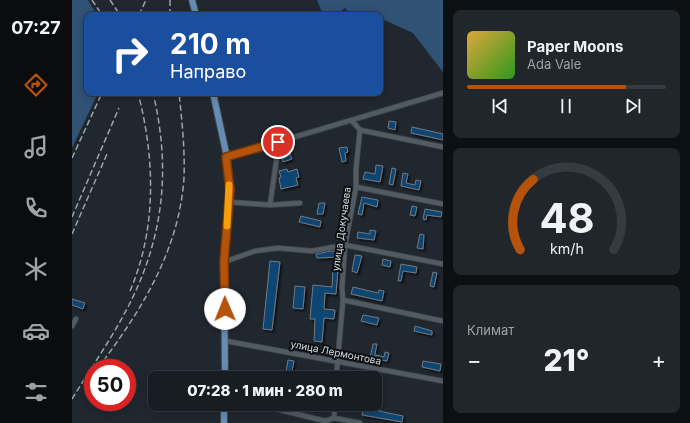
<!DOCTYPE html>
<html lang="ru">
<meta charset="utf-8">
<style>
body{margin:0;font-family:Inter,sans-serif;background:#21262b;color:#f1f3f6;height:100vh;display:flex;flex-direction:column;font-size:15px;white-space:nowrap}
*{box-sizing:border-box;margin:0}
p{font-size:13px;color:#9fa2a6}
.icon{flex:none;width:22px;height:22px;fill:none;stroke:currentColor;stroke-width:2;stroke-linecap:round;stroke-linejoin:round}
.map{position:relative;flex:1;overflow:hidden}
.details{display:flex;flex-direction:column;gap:10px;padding:10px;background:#0d1013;width:247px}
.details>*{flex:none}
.top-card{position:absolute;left:12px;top:12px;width:299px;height:84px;border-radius:8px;box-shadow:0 2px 10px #0003,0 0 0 1px #363b41;background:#1a4fa0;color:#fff;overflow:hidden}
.speed{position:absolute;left:12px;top:359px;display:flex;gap:8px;font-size:20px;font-weight:700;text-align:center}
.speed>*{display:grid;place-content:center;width:52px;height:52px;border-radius:50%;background:#181d23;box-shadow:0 2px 10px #0003,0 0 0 1px #363b41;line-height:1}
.speed .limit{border:6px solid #d22;background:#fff;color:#111}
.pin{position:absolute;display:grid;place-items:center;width:34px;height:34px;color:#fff;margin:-17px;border:2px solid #fff;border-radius:50%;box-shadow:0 1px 4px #0007}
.me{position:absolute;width:44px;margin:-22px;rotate:359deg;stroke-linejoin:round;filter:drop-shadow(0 0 3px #0008)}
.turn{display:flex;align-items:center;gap:14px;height:84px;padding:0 20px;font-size:18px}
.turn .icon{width:52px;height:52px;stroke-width:2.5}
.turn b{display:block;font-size:28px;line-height:34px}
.big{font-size:30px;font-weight:800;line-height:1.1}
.details .card{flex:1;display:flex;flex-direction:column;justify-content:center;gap:6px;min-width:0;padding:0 14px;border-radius:8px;background:#21262b}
.details .dial{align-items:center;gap:0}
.dial svg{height:104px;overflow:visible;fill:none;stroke:#363b41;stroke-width:7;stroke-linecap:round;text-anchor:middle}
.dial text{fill:#f1f3f6;stroke:none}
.song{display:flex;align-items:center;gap:12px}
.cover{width:48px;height:48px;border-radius:6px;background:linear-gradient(135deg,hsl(40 70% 55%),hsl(110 70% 35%))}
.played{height:4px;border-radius:2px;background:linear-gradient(90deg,#b45309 80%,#363b41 80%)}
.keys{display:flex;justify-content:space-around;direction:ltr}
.heat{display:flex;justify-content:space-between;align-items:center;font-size:22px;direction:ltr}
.trip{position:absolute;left:76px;top:371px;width:234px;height:40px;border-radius:8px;background:#181d23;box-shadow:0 2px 10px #0003,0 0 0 1px #363b41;font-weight:800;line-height:40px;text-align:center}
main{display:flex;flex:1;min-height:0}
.dock{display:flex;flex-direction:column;width:72px;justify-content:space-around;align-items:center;background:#0a0c0e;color:#9fa2a6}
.dock .icon{width:28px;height:28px}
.dock .current{color:#b45309}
.dock b{font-size:18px;color:#f1f3f6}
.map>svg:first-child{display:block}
.green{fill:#2f5275}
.building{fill:#114573;stroke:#707981;filter:url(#shadow)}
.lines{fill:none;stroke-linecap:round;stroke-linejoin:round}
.minor-casing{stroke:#3f444a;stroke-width:6}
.major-casing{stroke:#3f444a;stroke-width:8}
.minor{stroke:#525a62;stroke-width:4.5}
.major{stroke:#668cb4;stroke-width:6}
.rail{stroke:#9fa4aa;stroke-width:1.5;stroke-dasharray:6 3;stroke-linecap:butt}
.route-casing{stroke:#753606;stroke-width:10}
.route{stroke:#b45309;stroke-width:7}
.slow{stroke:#f59e0b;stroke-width:7}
.labels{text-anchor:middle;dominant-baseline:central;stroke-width:4;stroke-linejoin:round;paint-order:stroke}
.street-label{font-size:10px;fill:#d4d8dd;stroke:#0d1013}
</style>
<main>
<nav class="dock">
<b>07:27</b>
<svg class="icon current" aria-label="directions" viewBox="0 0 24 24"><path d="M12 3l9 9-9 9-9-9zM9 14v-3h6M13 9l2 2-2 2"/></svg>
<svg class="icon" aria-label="music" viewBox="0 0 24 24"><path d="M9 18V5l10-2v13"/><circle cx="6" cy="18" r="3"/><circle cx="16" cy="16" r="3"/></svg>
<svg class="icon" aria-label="phone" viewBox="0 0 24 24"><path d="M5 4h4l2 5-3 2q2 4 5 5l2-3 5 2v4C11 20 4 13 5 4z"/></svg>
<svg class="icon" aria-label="climate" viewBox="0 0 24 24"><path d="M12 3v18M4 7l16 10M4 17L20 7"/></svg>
<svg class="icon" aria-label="car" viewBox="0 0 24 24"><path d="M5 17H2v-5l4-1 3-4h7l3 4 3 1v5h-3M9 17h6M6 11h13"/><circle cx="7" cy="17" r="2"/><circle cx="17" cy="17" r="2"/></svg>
<svg class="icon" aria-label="filters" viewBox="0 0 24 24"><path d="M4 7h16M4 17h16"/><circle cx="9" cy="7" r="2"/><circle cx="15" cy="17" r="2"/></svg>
</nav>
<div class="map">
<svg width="371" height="423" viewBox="0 0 371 423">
<defs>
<filter id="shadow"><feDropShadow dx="2" dy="2" stdDeviation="1" flood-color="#0009"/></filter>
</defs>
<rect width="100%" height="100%" fill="#20272f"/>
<path class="green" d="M0,0H16L25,15H15V93H26L0,148Z
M245,0H371V72L341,33L308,18V15H280L273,8L265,15H251Z"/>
<path class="building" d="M317,121L324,122L323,130L316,128Z
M340,127L371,134V140L339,133Z
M275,147L276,152L273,153L274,161L270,162L267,148Z
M217,152L220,159L211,162L209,154Z
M304,165L311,166L308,182L291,179L293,172L303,174Z
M320,168L324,169L321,185L317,184Z
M215,169L216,172L225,169L227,177L224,178L226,185L209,189L207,178L209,177L207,171Z
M331,173L336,174L334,183L343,185L344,180L349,181L347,190L329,186Z
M290,197L306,200L305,207L292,203L290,215L286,214Z
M247,203H253L251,214H245Z
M340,206L345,207L343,216L338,215Z
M353,209L370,212L369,217L355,215L354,220L351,219Z
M229,216L249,221L248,227L227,222Z
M298,230L304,231L302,240L285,238L286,232L298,234Z
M348,234L352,235L351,249L345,248Z
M259,251H268V257L245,258L244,254Z
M283,255L290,256L285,273L280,271Z
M311,259L319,261L318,267L310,265Z
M198,261L208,262L200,330L191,329Z
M329,264L345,267L344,273L331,271L329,281H326Z
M261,269L266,270L264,294L253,293L252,309L263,310L262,319L252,318L250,342L242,341L243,319H238L241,285L260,287Z
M361,272L365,273L362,287L358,286Z
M223,286L233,287L231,309L221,308Z
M281,287L306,293L307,290L312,291L310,301L279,294Z
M0,299L13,303L11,309L0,305Z
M291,315L307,318L305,325L289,321Z
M343,326L360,331V335L342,331Z
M301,344H305L302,359L298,358Z
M313,352L317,353L315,361L303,359L304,355L312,357Z
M216,360L222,361L220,371L224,372L222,378H213Z
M351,361L369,364L368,371L350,367Z
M291,409L302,411V409L307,410V411L331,416L330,422L290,415Z"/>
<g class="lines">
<g class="minor-casing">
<path id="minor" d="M280,121L288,130L371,147
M155,157L371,93
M284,187L371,204
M157,202L198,205L207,142
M198,205L228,203
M152,262L183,251L206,248L240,251L273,245L371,264
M271,300L371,321
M0,326L4,319
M154,341L371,381
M264,378L271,300L270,287L273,245L284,187V169L288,130
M184,404L253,421L262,418L288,423
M262,418L263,404"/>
</g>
<g class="major-casing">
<path id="major" d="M120,0L124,15
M141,93L155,157L158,190L152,262L153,378
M152,423V404"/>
</g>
<use href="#minor" class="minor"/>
<use href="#major" class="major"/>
<path class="rail" d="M20,0L30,15
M38,0L48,15
M67,15L74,0
M98,15V0
M0,158L30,93
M0,217L47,108
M0,234L35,154
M58,291C85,228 83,158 66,93
M26,368C69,311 107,251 112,178C113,149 110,121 107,93
M0,399C19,368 40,338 57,305C92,236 99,168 81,93"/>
</g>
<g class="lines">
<g class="route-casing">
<path id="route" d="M153,309L152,262L158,190L154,157L206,142"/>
</g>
<use href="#route" class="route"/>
<path class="slow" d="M155,226L157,185"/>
</g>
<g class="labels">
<g class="street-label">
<text transform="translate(269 229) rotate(-82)">улица Докучаева</text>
<text transform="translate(264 352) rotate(11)">улица Лермонтова</text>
</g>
</g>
</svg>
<div class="speed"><div class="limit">50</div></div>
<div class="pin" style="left:206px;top:142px;background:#d93025"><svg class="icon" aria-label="arrive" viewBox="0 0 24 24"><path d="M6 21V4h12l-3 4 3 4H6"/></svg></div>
<svg class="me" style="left:153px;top:309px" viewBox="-20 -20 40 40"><circle r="19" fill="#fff"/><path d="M0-13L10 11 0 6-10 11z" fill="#b45309"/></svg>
<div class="trip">07:28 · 1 мин · 280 m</div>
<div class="top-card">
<div class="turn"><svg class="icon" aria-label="right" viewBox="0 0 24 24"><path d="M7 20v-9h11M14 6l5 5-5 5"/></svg><div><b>210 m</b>Направо</div></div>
</div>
</div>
<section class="details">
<div class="card">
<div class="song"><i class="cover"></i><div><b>Paper Moons</b><p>Ada Vale</p></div></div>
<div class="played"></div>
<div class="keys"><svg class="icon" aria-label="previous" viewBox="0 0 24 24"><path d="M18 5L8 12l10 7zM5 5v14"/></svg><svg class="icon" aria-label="pause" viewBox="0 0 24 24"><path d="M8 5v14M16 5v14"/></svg><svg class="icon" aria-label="next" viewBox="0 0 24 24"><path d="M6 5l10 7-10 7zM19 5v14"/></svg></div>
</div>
<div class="card dial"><svg viewBox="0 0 100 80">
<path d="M14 69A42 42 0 1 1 86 69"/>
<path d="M14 69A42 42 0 0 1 24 15" stroke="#b45309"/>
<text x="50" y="56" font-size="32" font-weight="700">48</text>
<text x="50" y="72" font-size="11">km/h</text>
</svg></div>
<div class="card"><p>Климат</p>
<div class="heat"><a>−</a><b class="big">21°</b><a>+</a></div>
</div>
</section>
</main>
